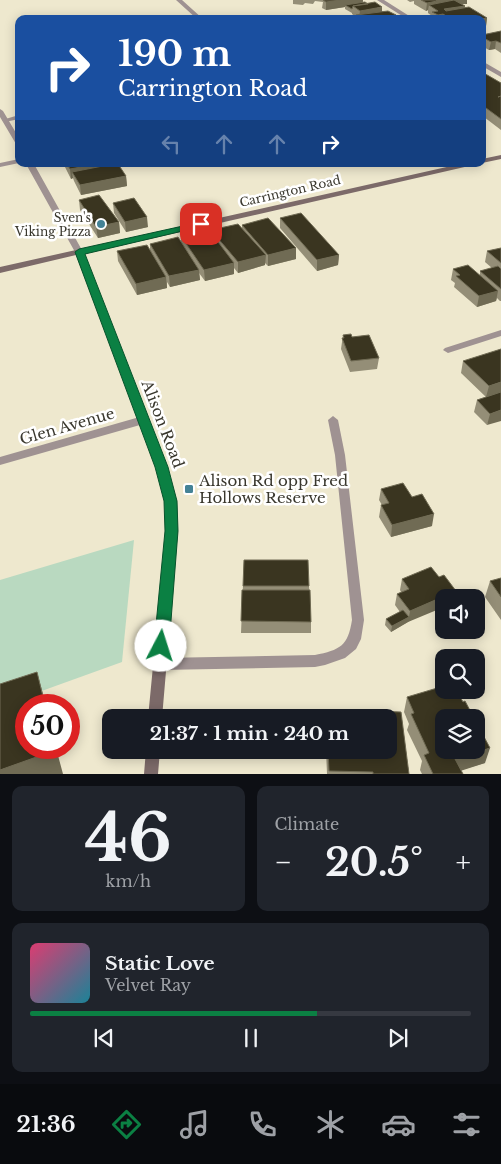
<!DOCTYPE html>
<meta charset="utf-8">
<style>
body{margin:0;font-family:"Libre Baskerville",serif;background:#20242c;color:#f1f3f6;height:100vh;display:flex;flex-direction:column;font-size:19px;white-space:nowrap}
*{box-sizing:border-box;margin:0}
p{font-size:16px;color:#9ea1a6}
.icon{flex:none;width:28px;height:28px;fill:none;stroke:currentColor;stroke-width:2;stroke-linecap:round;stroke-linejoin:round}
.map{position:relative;height:774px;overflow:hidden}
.panel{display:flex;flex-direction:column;gap:12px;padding:12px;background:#0d0f14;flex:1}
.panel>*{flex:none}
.guide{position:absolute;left:15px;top:15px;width:471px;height:152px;border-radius:10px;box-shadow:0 2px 12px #0003;background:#1a4fa0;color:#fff;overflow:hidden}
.tools{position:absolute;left:435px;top:589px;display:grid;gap:10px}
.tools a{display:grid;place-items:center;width:50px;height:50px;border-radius:10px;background:#171b24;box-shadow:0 2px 12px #0003;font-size:25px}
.speed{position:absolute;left:15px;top:694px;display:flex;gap:10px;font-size:25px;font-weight:700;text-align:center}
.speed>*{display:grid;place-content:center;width:65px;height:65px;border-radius:50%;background:#171b24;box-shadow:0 2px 12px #0003;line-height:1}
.speed .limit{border:8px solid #d22;background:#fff;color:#111}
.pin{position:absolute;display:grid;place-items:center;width:42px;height:42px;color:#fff;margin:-21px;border-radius:10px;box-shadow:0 2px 8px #0006}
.me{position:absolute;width:55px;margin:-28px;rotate:5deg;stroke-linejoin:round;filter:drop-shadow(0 0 4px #0008)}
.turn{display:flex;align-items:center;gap:18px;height:105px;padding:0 20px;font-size:22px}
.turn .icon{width:65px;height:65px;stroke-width:2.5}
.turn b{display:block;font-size:35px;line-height:42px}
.lanes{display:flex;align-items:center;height:48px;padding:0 20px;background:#0003;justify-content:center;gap:25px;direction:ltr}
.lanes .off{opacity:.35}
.big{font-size:38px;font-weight:700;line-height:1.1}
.panel .card{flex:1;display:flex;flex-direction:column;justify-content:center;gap:8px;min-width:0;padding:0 18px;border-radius:10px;background:#20242c}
.panel .dial{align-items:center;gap:0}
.dial b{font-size:65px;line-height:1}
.song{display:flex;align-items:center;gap:15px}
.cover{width:60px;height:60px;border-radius:8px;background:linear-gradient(135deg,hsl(340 70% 55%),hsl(190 70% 35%))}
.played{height:5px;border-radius:2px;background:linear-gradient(90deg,#0b8043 65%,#363941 65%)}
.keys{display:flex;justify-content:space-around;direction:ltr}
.heat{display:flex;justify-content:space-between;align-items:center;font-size:28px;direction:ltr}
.panel .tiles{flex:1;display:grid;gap:12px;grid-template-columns:1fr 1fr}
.card:last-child{grid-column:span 2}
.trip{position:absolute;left:102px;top:709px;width:295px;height:50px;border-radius:10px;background:#171b24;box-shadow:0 2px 12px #0003;font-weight:700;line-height:50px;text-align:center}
.tabs{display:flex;height:80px;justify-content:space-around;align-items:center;background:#090b0e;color:#9ea1a6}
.tabs .icon{width:35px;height:35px}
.tabs .selected{color:#0b8043}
.tabs b{font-size:22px;color:#f1f3f6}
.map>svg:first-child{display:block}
.green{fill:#b9d9c0}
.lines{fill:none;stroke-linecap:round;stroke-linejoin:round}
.minor{fill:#9f9292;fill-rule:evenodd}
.tertiary{fill:#9f9292;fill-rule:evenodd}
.secondary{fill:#7c6a69;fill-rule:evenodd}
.wall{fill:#948e77}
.shaded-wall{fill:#706b54}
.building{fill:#3a3520;stroke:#706b54}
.route{fill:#0b8043;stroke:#07532c}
.poi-dot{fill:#438296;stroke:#fff;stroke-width:2}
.labels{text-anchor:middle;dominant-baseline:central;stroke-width:5;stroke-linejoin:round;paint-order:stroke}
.far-street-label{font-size:12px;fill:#39372d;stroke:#fff}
.far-poi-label{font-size:12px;fill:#39372d;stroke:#fff;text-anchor:end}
.street-label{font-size:15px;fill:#39372d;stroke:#fff}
.poi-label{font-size:15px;fill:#39372d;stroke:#fff;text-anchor:start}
</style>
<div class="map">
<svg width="501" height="774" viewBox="0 0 501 774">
<rect width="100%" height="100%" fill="#eee8ce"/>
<path class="green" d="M134,540L122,662L0,706V580Z"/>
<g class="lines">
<path class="minor" d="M176,0H182L203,19H197Z
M377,0H384L414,19H407Z
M482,61L501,72V77L482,66Z
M19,115V119L5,122L2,120Z
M19,159V163L0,167V163Z
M501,330V336L448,353L443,350L445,348Z
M143,416L147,417L148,420L147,423L0,465V457Z
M333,416L338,420L345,455L364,620L361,639L356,649L345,658L325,665L315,667L160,670L155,668L153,664L155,660L160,658L315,655C340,650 348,646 352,620L335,455L328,420Z"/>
<path class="tertiary" d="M0,109L3,111L19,138V146L16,144L0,117Z
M26,164H34L83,252L82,254H76L75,252Z"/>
<path class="secondary" d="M501,155V159L482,163V159Z
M460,164H473L469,166L84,254L167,467L177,501L178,531L162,718H148L166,531L165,501L157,467L76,255L0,273V267Z
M146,750H160L158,774H144Z"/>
</g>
<path class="wall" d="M293,0H363V2L382,11L396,15L395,17L400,19H356V17L352,14V13L345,9V7L326,10L322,8L323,2L315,1L313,4L305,3L303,5L293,4Z
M407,0H467V4H462L465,6L464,7L487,18L486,26L482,19H432V16L428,13V10L426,11L414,4V1L410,2Z
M501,31V53L495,49L489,50L482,46V35Z
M482,72L501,83V130L484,117H482Z
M61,164H109L126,176L127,186L81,195L74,181L73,178L71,179L64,165L62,166Z
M79,200L119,222L120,233L98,238L80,210Z
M113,203L148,227L126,232L114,213Z
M280,218L339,255L338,265L317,271L280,228Z
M242,225L296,248V259L268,266L265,263V265L238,273L234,268V274L205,281L199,273L200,280L170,287L167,282V288L137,295L118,261L117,251L150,250V244L181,242V236L211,232V230L242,228Z
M501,248V301H500L497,298L496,301L477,307L454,287L455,283L451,280L453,269L480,275V271L492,268L485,262L487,251Z
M343,335L352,337L379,358L377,369L350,372L341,349Z
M463,361L501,392L487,425L474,412L477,400L486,397L461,373Z
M381,489L412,497L432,526L391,537L379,517L381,505H382L379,500Z
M244,560L309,586L311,622V633H241Z
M439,577L456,591L455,598H444L408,622L391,632L385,625L386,619L400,612L395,605L397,594L401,592L400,590L402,579Z
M501,578V620L485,597L490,581Z
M407,697L485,763L461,770L463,774H422L420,770L422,761L407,730L409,724L404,712Z
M368,711L401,712L409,774H327L326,750H389V718H367Z"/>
<path class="shaded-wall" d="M341,0H363L362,5H345V7L326,10V2Z
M436,0H467V4L429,5L428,10L426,11L427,3Z
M465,6L463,14L448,17L444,9Z
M382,7V15L359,17L360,11Z
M443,14L442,19H437L438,15Z
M487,18L486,26L482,27V19Z
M496,41L495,49L489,50L491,42Z
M482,108H486L484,117H482Z
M98,164H109L110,171L72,172L73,178L71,179L70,169Z
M126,176L127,186L81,195L80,185Z
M147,217L148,227L126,232L125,222Z
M119,222L120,233L98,238L96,227Z
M296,248V259L268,266V255Z
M266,255L265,265L238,273V262Z
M339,255L338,265L317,271V260Z
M234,263V274L205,281L204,270Z
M199,270L200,280L170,287L169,276Z
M166,277L167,288L137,295L136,284Z
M498,291L496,301L477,307L479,296Z
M501,382V392L486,397L489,386Z
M501,410V421L487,425L490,414Z
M434,514L432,526L391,537L392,525Z
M456,591L455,598H444V607L408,622L391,632L392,626L409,617L410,611Z
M37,672L46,705H45Z
M55,748H56L63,774H0V770Z
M490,748L485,763L451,774L455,759Z"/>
<path class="building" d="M323,0H341L326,2Z
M421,0H439H436L437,1L427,3Z
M454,0L465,6L444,9L446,11L469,7L487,18L482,19H451L443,14L438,15L432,12L438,11L429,5Z
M365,2L368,4L353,6L352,9L345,5Z
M375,2L382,7L360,11L353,6Z
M388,11L396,15L384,17L386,18L397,17L400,19H362L356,15Z
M501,31V43L496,41L491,42L482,37V35Z
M482,72L501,83V96L498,97L501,96V119L486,108H482Z
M67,164H98L70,169Z
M113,164H118L126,176L80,185L72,172Z
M99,195L119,222L96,227L79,200Z
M134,198L147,217L125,222L113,203Z
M301,213L339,255L317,260L280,218Z
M268,218L296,248L268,255L242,225Z
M238,224L266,255L238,262L211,230Z
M209,230L234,263L204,270L181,236Z
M178,237L199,270L169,276L150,244Z
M147,245L166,277L136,284L117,251Z
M501,248V263L487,251Z
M468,265L498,291L479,296L456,276L460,275L453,269Z
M498,266L501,269V289L480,271Z
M351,334L352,337L369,335L379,358L351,361L342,338H344L343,335Z
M501,349V382L489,386L463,361Z
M501,392V410L490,414L477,400Z
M403,483L412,497L422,494L434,514L392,525L381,505L389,503L381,489Z
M244,560H308L309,586H243Z
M431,567L439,577L444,575L456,591L410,611L397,594L409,589L402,579Z
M501,578V597L490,581Z
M242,590H310L311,622L241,621Z
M403,610L409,617L392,626L386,619Z
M37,672L45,705H26V748H55L56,750L0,770V684Z
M444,686V690H456L463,702L465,701L474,718H444V750H476V722L490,748L455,759L463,774H433L424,755L429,753L411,714L414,713L407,697Z
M368,711L401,712L409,774H373V772L329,771L328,750H389V718H369Z"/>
<path class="route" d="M201,222L204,223V226L85,254L168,467L177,501L178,531L169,646L167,651L161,653L156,651L154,646L165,531L164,501L155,467L75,252L79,249Z"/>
<g class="poi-dot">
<circle cx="101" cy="224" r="5"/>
<rect x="184" y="484" width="10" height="10" rx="2.5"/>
</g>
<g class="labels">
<g class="far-street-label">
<text transform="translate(290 191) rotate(-13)">Carrington Road</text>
</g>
<g class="far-poi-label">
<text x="91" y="217">Sven's<tspan x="91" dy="14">Viking Pizza</tspan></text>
</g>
<g class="street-label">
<text transform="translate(163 424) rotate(69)">Alison Road</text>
<text transform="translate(67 426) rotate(-16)">Glen Avenue</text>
</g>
<g class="poi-label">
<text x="199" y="480">Alison Rd opp Fred<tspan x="199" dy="17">Hollows Reserve</tspan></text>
</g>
</g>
</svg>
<div class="tools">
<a><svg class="icon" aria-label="sound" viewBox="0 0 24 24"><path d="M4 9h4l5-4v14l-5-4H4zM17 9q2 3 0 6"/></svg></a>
<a><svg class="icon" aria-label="search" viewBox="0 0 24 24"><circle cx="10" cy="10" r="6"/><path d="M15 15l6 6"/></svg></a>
<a><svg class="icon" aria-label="layers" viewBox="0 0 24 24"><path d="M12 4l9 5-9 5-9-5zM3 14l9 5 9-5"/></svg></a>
</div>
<div class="speed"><div class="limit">50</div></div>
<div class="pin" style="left:201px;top:224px;background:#d93025"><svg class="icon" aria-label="arrive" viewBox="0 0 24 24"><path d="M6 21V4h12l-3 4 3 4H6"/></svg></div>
<svg class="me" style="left:161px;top:646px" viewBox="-20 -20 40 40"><circle r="19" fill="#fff"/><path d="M0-13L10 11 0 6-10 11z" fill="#0b8043"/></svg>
<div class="trip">21:37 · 1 min · 240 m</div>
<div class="guide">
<div class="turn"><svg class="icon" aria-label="right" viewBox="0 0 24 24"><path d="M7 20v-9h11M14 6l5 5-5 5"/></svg><div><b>190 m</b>Carrington Road</div></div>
<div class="lanes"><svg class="icon off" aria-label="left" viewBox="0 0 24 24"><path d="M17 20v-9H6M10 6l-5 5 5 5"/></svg><svg class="icon off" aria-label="ahead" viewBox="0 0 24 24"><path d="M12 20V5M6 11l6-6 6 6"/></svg><svg class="icon off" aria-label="ahead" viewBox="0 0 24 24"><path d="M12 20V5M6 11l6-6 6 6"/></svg><svg class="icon" aria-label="right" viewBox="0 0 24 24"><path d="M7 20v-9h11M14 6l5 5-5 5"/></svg></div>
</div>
</div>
<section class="panel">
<div class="tiles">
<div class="card dial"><b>46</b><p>km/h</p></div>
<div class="card"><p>Climate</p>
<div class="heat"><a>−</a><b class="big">20.5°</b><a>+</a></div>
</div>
<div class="card">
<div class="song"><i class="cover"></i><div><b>Static Love</b><p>Velvet Ray</p></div></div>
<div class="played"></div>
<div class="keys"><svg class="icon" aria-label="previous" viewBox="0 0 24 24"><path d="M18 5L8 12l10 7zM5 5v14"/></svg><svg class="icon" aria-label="pause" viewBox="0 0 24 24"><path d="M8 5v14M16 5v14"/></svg><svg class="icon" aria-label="next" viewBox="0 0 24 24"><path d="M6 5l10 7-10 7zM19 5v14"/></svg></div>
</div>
</div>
</section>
<nav class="tabs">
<b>21:36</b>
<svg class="icon selected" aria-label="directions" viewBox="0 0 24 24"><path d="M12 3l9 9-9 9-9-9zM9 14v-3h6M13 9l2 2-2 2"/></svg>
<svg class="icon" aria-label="music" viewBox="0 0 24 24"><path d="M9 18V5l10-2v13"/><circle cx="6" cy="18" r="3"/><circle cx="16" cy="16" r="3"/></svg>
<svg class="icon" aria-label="phone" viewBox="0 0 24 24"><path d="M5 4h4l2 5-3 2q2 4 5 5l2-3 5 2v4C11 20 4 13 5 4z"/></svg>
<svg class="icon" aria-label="climate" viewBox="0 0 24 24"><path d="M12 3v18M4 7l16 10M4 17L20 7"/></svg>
<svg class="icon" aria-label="car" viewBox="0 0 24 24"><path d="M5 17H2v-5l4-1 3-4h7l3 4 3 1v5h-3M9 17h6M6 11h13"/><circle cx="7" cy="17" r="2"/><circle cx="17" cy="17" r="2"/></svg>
<svg class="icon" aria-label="filters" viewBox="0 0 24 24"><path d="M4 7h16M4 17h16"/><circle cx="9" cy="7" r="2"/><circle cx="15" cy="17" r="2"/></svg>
</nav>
